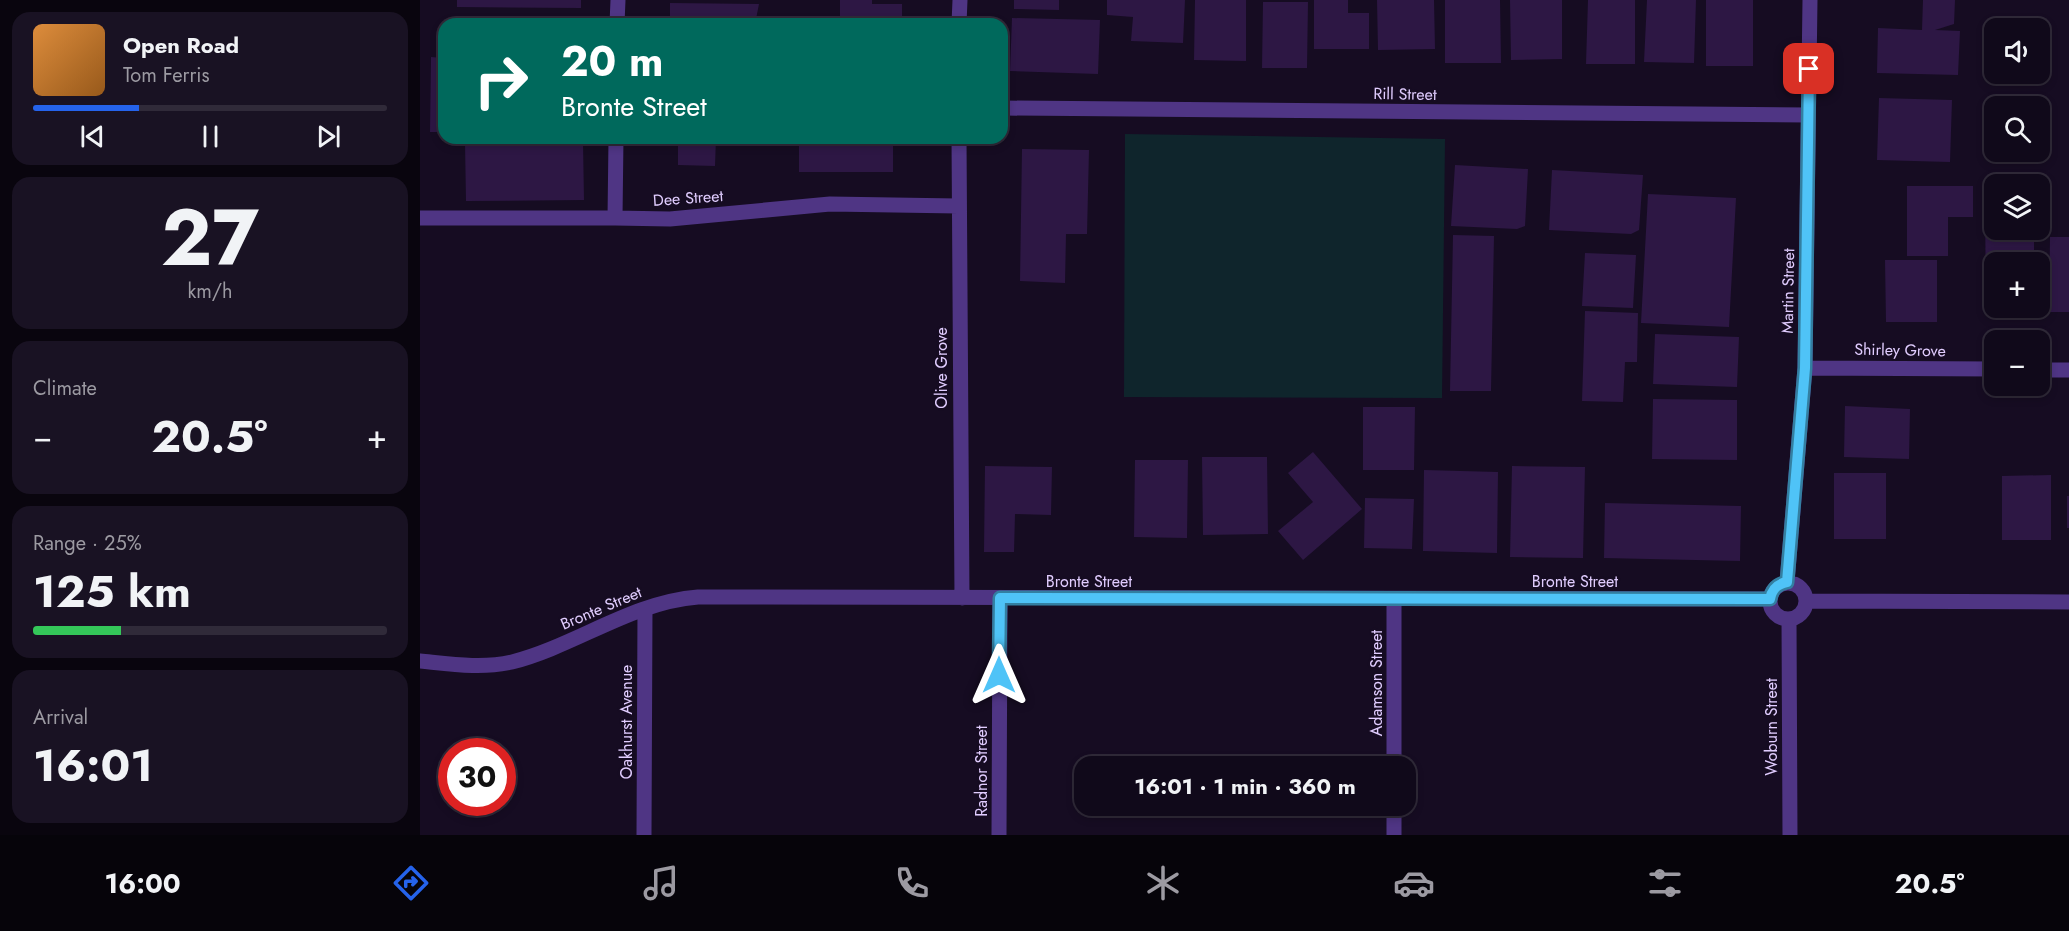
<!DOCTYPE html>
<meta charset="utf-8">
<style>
body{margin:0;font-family:Jost,sans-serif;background:#191223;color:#f1f3f6;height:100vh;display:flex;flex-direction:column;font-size:22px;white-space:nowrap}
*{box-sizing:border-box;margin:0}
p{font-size:20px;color:#9c9aa2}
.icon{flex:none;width:33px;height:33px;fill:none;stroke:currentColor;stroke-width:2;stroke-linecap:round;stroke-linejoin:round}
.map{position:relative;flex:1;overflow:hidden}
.sheet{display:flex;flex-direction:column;gap:12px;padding:12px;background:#09050e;width:420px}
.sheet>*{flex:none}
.guide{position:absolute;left:18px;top:18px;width:570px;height:126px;border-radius:18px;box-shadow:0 3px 9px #0003,0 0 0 2px #302a39;background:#00695c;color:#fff;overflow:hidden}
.fabs{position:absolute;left:1564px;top:18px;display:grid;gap:12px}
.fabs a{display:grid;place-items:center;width:66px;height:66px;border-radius:12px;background:#10091a;box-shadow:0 3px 9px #0003,0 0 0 2px #302a39;font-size:30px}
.speed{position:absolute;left:18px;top:738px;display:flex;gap:12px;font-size:30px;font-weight:700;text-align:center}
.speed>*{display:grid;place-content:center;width:78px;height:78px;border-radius:50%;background:#10091a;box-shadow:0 3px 9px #0003,0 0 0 2px #302a39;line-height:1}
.speed .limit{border:9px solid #d22;background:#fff;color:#111}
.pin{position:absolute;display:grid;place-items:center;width:51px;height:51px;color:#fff;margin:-26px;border-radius:12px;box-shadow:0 3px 9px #0006}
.me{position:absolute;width:66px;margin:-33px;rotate:0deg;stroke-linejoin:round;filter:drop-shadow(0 0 4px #0008)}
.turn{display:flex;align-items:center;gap:21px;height:126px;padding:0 24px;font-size:27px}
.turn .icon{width:78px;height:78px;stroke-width:2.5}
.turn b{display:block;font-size:42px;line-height:51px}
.big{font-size:45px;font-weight:700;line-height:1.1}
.sheet .widget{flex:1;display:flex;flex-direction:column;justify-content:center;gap:9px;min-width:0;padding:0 21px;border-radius:18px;background:#191223}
.sheet .dial{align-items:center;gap:0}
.dial b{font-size:78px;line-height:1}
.song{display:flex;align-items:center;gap:18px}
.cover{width:72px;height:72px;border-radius:9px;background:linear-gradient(135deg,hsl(30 70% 55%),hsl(30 70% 35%))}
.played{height:6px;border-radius:3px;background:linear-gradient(90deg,#2563eb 30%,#302a39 30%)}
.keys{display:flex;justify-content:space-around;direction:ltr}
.heat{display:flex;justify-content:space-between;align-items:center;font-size:33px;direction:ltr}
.charge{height:9px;border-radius:4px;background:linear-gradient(90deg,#34c759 25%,#302a39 0)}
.trip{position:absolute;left:654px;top:756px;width:342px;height:60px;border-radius:18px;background:#10091a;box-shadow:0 3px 9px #0003,0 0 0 2px #302a39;font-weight:700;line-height:60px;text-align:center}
.tabs{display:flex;height:96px;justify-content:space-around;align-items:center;background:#06040a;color:#9c9aa2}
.tabs .icon{width:42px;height:42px}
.tabs .current{color:#2563eb}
.tabs b{font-size:27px;color:#f1f3f6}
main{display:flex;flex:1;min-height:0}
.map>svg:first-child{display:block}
.green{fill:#0f252c}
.building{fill:#2d1744}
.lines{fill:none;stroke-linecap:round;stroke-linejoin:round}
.street{stroke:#4f3584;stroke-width:15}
.route-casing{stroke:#337fa1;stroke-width:15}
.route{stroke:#4fc3f7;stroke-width:10}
.labels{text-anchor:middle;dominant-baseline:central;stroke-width:4.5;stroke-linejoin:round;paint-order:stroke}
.street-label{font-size:16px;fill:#e1cdff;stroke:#160c22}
</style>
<main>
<section class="sheet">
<div class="widget">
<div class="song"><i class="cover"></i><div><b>Open Road</b><p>Tom Ferris</p></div></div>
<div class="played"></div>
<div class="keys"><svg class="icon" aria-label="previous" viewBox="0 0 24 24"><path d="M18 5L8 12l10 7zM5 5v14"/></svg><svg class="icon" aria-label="pause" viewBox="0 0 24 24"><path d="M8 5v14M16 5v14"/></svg><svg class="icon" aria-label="next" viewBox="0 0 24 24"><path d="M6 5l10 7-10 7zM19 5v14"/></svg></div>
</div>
<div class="widget dial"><b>27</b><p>km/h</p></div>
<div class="widget"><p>Climate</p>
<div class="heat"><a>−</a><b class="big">20.5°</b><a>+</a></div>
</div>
<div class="widget"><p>Range · 25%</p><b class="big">125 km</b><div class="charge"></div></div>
<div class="widget"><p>Arrival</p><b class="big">16:01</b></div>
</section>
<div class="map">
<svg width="1649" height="835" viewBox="0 0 1649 835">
<rect width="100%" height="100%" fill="#160c22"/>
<path class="green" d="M705,134L1025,139L1022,398L704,397Z"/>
<path class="building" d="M37,0H161V8L37,7Z
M420,0H452V4H482V24H420Z
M594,0H639V10L594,9Z
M687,0H765L763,43L711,41L713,17L687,15Z
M775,0H826V61L774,60Z
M894,0H928V13H949V49H894Z
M957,0H1014L1015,49L958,50Z
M1025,0H1080L1081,63H1025Z
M1090,0H1142V59L1091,60Z
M1168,0H1215V64H1166Z
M1227,0H1276L1274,63L1224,62Z
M1286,0H1333V66H1286Z
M1503,0H1535L1534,24L1515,30L1540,31L1538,75L1457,73L1458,28L1502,30Z
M843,2H888L887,68H842Z
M250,3L339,4L335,24H250Z
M592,18L680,20L678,74L590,71Z
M11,57L24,58V132H10Z
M1459,98L1532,100L1530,162L1457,160Z
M258,138H296L295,166L258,165Z
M379,138H473V172H379Z
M163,142L164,200L46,201L45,143Z
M602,149L669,150L667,234H646L645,283L600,281Z
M1035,165L1108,169L1105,226L1097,229L1031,226Z
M1132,170L1223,175L1219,230L1211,234L1129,230Z
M1487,186H1553V217H1528V256H1487Z
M1228,194L1316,198L1309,327L1221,323Z
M1565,207H1575V230H1614V262H1575V304H1566Z
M1033,235L1074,236L1071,391H1030Z
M1630,237H1649V312H1629Z
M1165,253L1216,255L1213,308L1162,306Z
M1465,260H1517V322H1466Z
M1165,311L1218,313L1217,362H1205L1203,402L1162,401Z
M1235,334L1319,337L1317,387L1233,384Z
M1233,399L1317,400V460L1232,459Z
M1425,406L1490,409L1489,459L1424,457Z
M943,407H995L994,470H943Z
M893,452L942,509L883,560L858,531L893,502L868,473Z
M782,457H847L848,534L783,535Z
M715,460H768L767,538L714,537Z
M565,466L632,467L631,515L595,514L594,552H564Z
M1092,466L1165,467L1163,558L1090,557Z
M1004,470L1078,472L1077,553L1003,551Z
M1414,473H1466V539H1414Z
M1631,475V540H1582V476Z
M1647,496H1649V528H1647Z
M945,498L994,499L992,549L944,548Z
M1185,503L1321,506L1320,561L1184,558Z"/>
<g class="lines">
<path class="street" d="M197,24L198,0
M539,24L540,0
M582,108L1388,115
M539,138L542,598
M0,218H195L250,219L410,204L538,206
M195,218L196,138
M1385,368L1575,369
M1620,370H1649
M1367,582L1385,368L1390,0
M1350 601a18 18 0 1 1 36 0a18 18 0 1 1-36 0Z
M1387,601L1649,602
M1369,619L1370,835
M0,661C30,664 62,669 92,662C155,646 212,602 278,597L1350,599
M974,766V599
M224,835L225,609
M579,835L580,598
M974,835V806"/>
</g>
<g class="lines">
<g class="route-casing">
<path id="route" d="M579,675L580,598L1350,599C1352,589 1357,584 1367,582L1385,368L1389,69"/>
</g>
<use href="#route" class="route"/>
</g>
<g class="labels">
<g class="street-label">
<text transform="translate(985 94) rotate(1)">Rill Street</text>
<text transform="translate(268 198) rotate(-4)">Dee Street</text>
<text transform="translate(1368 291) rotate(-89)">Martin Street</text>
<text transform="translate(1480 350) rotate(1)">Shirley Grove</text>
<text transform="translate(521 368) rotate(-90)">Olive Grove</text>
<text x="669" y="581">Bronte Street</text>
<text x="1155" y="581">Bronte Street</text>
<text transform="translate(181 608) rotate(-23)">Bronte Street</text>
<text transform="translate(956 683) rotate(-90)">Adamson Street</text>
<text transform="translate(206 722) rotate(-90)">Oakhurst Avenue</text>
<text transform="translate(1351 727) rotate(-90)">Woburn Street</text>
<text transform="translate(561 771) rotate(-90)">Radnor Street</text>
</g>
</g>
</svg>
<div class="fabs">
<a><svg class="icon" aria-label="sound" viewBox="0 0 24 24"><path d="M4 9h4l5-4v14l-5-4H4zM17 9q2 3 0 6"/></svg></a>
<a><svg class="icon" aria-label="search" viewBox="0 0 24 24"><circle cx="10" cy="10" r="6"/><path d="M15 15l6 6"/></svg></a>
<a><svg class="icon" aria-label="layers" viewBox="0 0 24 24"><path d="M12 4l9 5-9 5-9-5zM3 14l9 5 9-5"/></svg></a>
<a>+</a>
<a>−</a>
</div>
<div class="speed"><div class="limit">30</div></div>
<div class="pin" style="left:1389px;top:69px;background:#d93025"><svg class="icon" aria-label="arrive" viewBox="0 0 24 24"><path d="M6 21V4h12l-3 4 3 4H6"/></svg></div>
<svg class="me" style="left:579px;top:675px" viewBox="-20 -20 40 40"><path d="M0-17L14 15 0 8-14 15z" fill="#4fc3f7" stroke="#fff" stroke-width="4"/></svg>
<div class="trip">16:01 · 1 min · 360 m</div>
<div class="guide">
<div class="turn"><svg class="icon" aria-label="right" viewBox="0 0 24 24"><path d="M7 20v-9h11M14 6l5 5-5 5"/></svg><div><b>20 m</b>Bronte Street</div></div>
</div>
</div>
</main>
<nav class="tabs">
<b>16:00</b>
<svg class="icon current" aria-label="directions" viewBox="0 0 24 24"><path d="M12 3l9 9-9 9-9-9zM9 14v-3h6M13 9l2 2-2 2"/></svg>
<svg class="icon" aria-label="music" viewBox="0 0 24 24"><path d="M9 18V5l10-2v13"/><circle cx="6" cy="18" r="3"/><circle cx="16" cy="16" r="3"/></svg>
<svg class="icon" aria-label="phone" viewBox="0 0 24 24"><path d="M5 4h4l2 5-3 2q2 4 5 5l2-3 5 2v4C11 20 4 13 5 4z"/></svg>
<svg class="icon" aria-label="climate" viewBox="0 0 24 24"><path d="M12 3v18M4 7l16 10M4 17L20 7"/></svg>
<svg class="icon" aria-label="car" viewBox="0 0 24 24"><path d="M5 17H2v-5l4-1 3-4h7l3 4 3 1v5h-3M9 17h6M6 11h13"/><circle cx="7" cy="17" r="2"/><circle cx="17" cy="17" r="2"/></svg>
<svg class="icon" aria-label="filters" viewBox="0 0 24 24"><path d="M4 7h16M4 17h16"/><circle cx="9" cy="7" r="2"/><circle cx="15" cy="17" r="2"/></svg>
<b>20.5°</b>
</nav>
